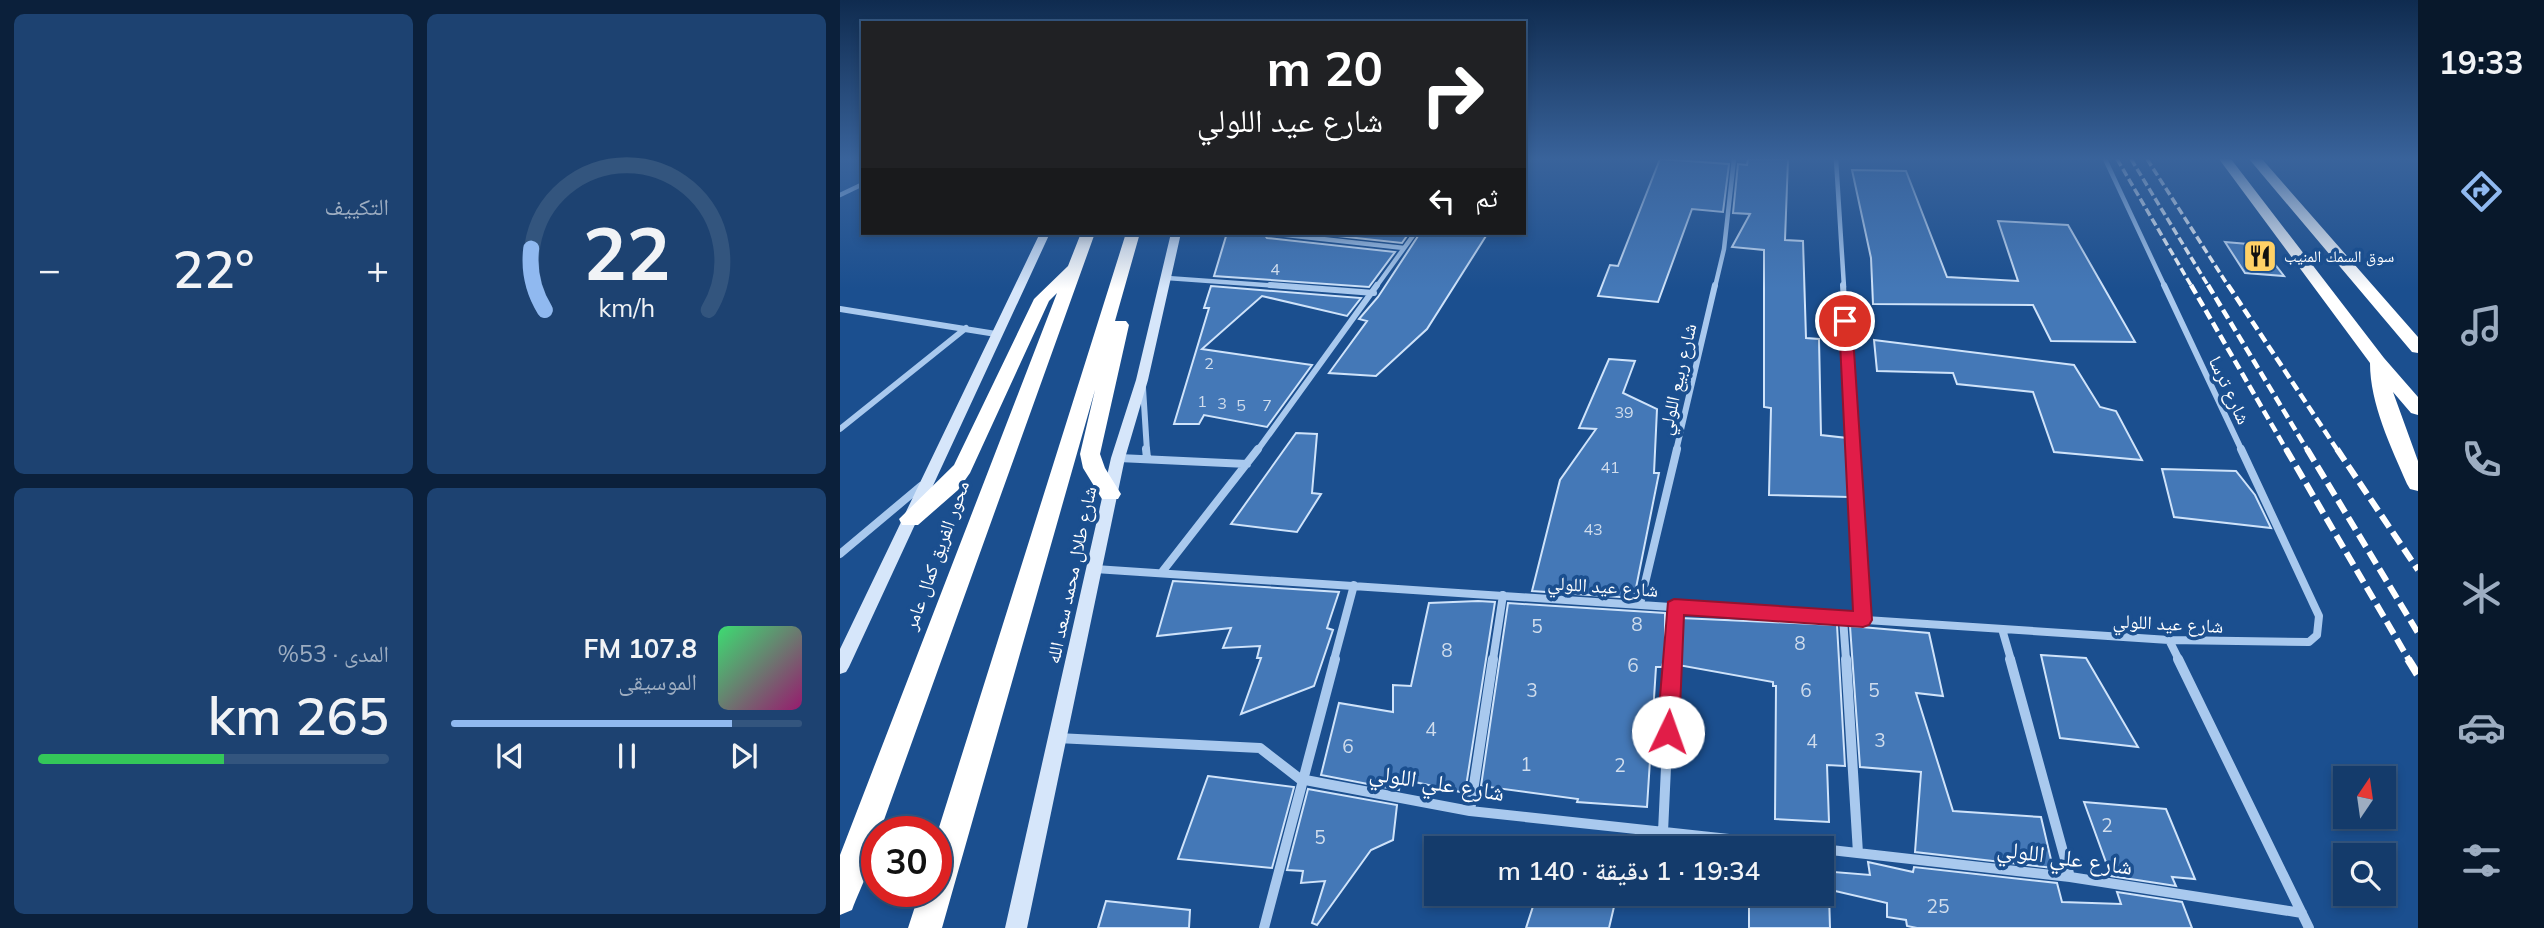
<!DOCTYPE html>
<html lang="ar">
<meta charset="utf-8">
<style>
body{margin:0;font-family:Mulish,"Noto Naskh Arabic",sans-serif;background:#1d4271;color:#f1f3f6;direction:rtl;height:100vh;display:flex;flex-direction:column;font-size:26px;white-space:nowrap}
*{box-sizing:border-box;margin:0}
p{font-size:23px;color:#9dadc1}
.icon{flex:none;width:38px;height:38px;fill:none;stroke:currentColor;stroke-width:2;stroke-linecap:round;stroke-linejoin:round}
.map{position:relative;flex:1;overflow:hidden;direction:ltr}
.drawer{display:flex;flex-direction:column;gap:14px;padding:14px;background:#0b203b;width:840px}
.drawer>*{flex:none}
.top-card{position:absolute;left:21px;top:21px;width:665px;height:214px;border-radius:0px;box-shadow:0 4px 10px #0003,0 0 0 2px #33557e;direction:rtl;background:#202124;color:#fff;overflow:hidden}
.needle{width:46px;rotate:13deg}
.fabs{position:absolute;left:1493px;top:766px;display:grid;gap:14px}
.fabs a{display:grid;place-items:center;width:63px;height:63px;border-radius:0px;background:#143b6b;box-shadow:0 4px 10px #0003,0 0 0 2px #33557e;font-size:35px}
.speed{position:absolute;left:21px;top:816px;display:flex;gap:14px;font-size:35px;font-weight:700;text-align:center}
.speed>*{display:grid;place-content:center;width:91px;height:91px;border-radius:50%;background:#143b6b;box-shadow:0 4px 10px #0003,0 0 0 2px #33557e;line-height:1}
.speed .limit{border:10px solid #d22;background:#fff;color:#111}
.pin{position:absolute;display:grid;place-items:center;width:60px;height:60px;color:#fff;margin:-30px;border:4px solid #fff;border-radius:50%;box-shadow:0 2px 7px #0007}
.me{position:absolute;width:77px;margin:-38px;rotate:3deg;stroke-linejoin:round;filter:drop-shadow(0 0 5px #0008)}
.turn{display:flex;align-items:center;gap:24px;height:147px;padding:0 28px;font-size:32px}
.turn .icon{width:91px;height:91px;stroke-width:2.5}
.turn b{display:block;font-size:49px;line-height:60px}
.then{display:flex;align-items:center;height:66px;padding:0 28px;background:#0003;gap:14px;font-size:26px}
.big{font-size:52px;font-weight:600;line-height:1.1}
.drawer .card{flex:1;display:flex;flex-direction:column;justify-content:center;gap:10px;min-width:0;padding:0 24px;border-radius:10px;background:#1d4271}
.drawer .dial{align-items:center;gap:0}
.dial svg{height:182px;overflow:visible;fill:none;stroke:#33557e;stroke-width:7;stroke-linecap:round;text-anchor:middle}
.dial text{fill:#f1f3f6;stroke:none}
.song{display:flex;align-items:center;gap:21px}
.cover{width:84px;height:84px;border-radius:10px;background:linear-gradient(135deg,hsl(140 70% 55%),hsl(320 70% 35%))}
.played{height:7px;border-radius:4px;background:linear-gradient(90deg,#90b9f0 80%,#33557e 80%)}
.keys{display:flex;justify-content:space-around;direction:ltr}
.heat{display:flex;justify-content:space-between;align-items:center;font-size:38px;direction:ltr}
.charge{height:10px;border-radius:5px;background:linear-gradient(90deg,#34c759 53%,#33557e 0)}
.drawer .tiles{flex:1;display:grid;gap:14px;grid-template-columns:repeat(2,1fr)}
.trip{position:absolute;left:584px;top:836px;width:410px;height:70px;border-radius:0px;background:#143b6b;box-shadow:0 4px 10px #0003,0 0 0 2px #33557e;font-weight:600;line-height:70px;text-align:center;direction:rtl}
main{display:flex;flex:1;min-height:0}
.menu{display:flex;flex-direction:column;width:126px;justify-content:space-around;align-items:center;background:#08182b;color:#9dadc1}
.menu .icon{width:49px;height:49px}
.menu .selected{color:#90b9f0}
.menu b{font-size:32px;color:#f1f3f6}
.map>svg:first-child{display:block}
.building{fill:#4478b7;stroke:#cfe3fa;stroke-width:2}
.lines{fill:none;stroke-linecap:round;stroke-linejoin:round}
.street-far3{stroke:#a9c9ee;stroke-width:4.5}
.street-far2{stroke:#a9c9ee;stroke-width:6}
.street-far1{stroke:#a9c9ee;stroke-width:8}
.street{stroke:#a9c9ee;stroke-width:10}
.secondary{fill:#d6e6fa;fill-rule:evenodd}
.highway{fill:#fff;fill-rule:evenodd}
.rail-far3{stroke:#fff;stroke-width:3.5;stroke-dasharray:8 3.5;stroke-linecap:butt}
.rail-far2{stroke:#fff;stroke-width:4.5;stroke-dasharray:10 4.5;stroke-linecap:butt}
.rail-far1{stroke:#fff;stroke-width:6;stroke-dasharray:14 6;stroke-linecap:butt}
.rail{stroke:#fff;stroke-width:8;stroke-dasharray:18 8;stroke-linecap:butt}
.route{fill:#e11d48;stroke:#92132f;stroke-width:2}
.labels{text-anchor:middle;dominant-baseline:central;stroke-width:7;stroke-linejoin:round;paint-order:stroke}
.far-poi-label{font-size:16px;fill:#fff;stroke:#1b4f8f;text-anchor:start}
.number-label{font-size:16px;fill:#d0dded}
.street-label{font-size:19px;fill:#fff;stroke:#1b4f8f}
.near-number-label{font-size:19px;fill:#d0dded}
.near-street-label{font-size:23px;fill:#fff;stroke:#1b4f8f}
</style>
<main>
<nav class="menu">
<b>19:33</b>
<svg class="icon selected" aria-label="directions" viewBox="0 0 24 24"><path d="M12 3l9 9-9 9-9-9zM9 14v-3h6M13 9l2 2-2 2"/></svg>
<svg class="icon" aria-label="music" viewBox="0 0 24 24"><path d="M9 18V5l10-2v13"/><circle cx="6" cy="18" r="3"/><circle cx="16" cy="16" r="3"/></svg>
<svg class="icon" aria-label="phone" viewBox="0 0 24 24"><path d="M5 4h4l2 5-3 2q2 4 5 5l2-3 5 2v4C11 20 4 13 5 4z"/></svg>
<svg class="icon" aria-label="climate" viewBox="0 0 24 24"><path d="M12 3v18M4 7l16 10M4 17L20 7"/></svg>
<svg class="icon" aria-label="car" viewBox="0 0 24 24"><path d="M5 17H2v-5l4-1 3-4h7l3 4 3 1v5h-3M9 17h6M6 11h13"/><circle cx="7" cy="17" r="2"/><circle cx="17" cy="17" r="2"/></svg>
<svg class="icon" aria-label="filters" viewBox="0 0 24 24"><path d="M4 7h16M4 17h16"/><circle cx="9" cy="7" r="2"/><circle cx="15" cy="17" r="2"/></svg>
</nav>
<div class="map">
<svg width="1578" height="928" viewBox="0 0 1578 928">
<rect width="100%" height="100%" fill="#1b4f8f"/>
<path class="building" d="M820,159L889,164L883,212L852,209L818,302L758,296L770,265L778,266Z
M908,159H948L945,240L963,241L966,338L979,339L981,435L1007,438L1009,497L929,495L931,408L924,407V250L892,247L910,214L893,213L898,164L907,165Z
M1012,170L1066,171L1107,277L1178,281L1158,221L1228,225L1295,342L1211,341L1193,305L1033,304L1031,258Z
M387,233H423L427,238L555,252L529,287L374,276Z
M470,233H569L562,243Z
M580,233L646,236L587,329L536,376L489,373L527,321L519,319L538,297Z
M1385,242L1420,245L1444,276L1405,273Z
M371,286L521,298L507,316L422,296L362,349L472,365L427,427L364,415L359,424H334L369,308H364Z
M1034,340L1234,365L1260,407L1276,411L1302,460L1214,452L1193,392L1117,384L1113,373L1037,371Z
M769,359L795,361L783,393L817,409L814,473H819L794,598L692,591L720,480L756,429L739,428Z
M456,433L477,434L472,493L481,494L457,532L391,524Z
M1322,469L1396,471L1415,495L1431,528L1334,517Z
M333,581L499,592L487,628L493,630L474,686L401,714L421,658H417L420,646L383,648L391,628L317,636Z
M638,601L655,602L625,793L561,779L559,790L481,775L499,703L553,712V685L571,686L589,603Z
M668,603L825,613V655L822,667H816L807,807L737,802L738,799L641,786Z
M840,618L997,625L1005,766L987,765L989,822L935,819L936,686H933V682L838,665Z
M1010,626L1089,633L1103,696L1076,693L1113,811L1201,817L1213,868L1075,852L1081,772L1020,767Z
M1201,655L1246,658L1298,747L1220,738Z
M368,776L454,787L432,868L338,859Z
M468,789L557,805L553,840L531,850L477,925L472,923L485,881L461,883L463,871L447,870Z
M1244,802L1326,809L1355,879L1332,877L1336,886L1271,876Z
M1028,862L1073,872L1074,867L1217,883L1222,902L1281,904L1277,892L1342,902L1352,928H1077L1067,926L1066,920L1047,917V903L982,888V871L1030,875Z
M697,894H777L769,928H686Z
M909,894H989L990,928H909Z
M266,901L350,910L349,928H258Z"/>
<g class="lines">
<path class="street-far3" d="M996,159L1004,287
M1265,159L1325,287
M0,195L23,184
M428,233L564,248
M327,278L454,287
M536,287L575,233
M875,287L884,249L894,159"/>
<path class="street-far2" d="M430,285L534,293
M1003,285L1013,451
M1324,285L1402,451
M0,309L156,334
M303,388L307,451
M0,429L126,328
M417,451L537,285
M836,451L875,285"/>
<path class="street-far1" d="M306,449L307,458
M1013,449L1023,620
M279,458L407,464
M0,554L81,486
M255,569L1329,640L1469,642L1477,635L1479,616L1401,449
M322,572L418,449
M800,604L837,449
M1003,618L1006,660
M1162,629L1171,660
M1329,640L1339,660
M494,660L514,585
M653,660L663,595
M831,660L834,607"/>
<path class="street" d="M1006,659L1018,853
M1170,659L1230,877
M1338,659L1469,928
M217,738L420,748L460,779L630,811L981,849
M630,811L653,659
M823,832L831,659
M982,849L1230,877L1462,913
M424,928L495,659"/>
<path class="secondary" d="M200,233H210L9,667L6,672L0,674V649Z
M331,233H341L308,380L285,458L187,928H165L271,458L296,380Z"/>
<path class="highway" d="M1379,159H1391L1544,358L1578,397V415L1571,413L1553,392L1578,461V491L1570,489L1567,484C1551,447 1530,404 1530,363Z
M1409,159H1422L1578,337V353L1572,352Z
M241,233H255L40,831H37C37,857 21,886 12,910L0,915V855L217,293L209,301L130,473L118,490L78,525H62L59,519L114,465L194,299L228,266Z
M286,233H300L275,321H286L289,325L260,454L265,468L281,494L278,499H262L243,468L240,454L255,390L102,928H68L80,891H96V837Z"/>
<path class="rail-far3" d="M1277,159L1352,287
M1291,159L1369,287
M1307,159L1389,287"/>
<path class="rail-far2" d="M1351,285L1447,451
M1368,285L1468,451
M1388,285L1498,451"/>
<path class="rail-far1" d="M1446,449L1569,660
M1467,449L1578,633
M1497,449L1578,570"/>
<path class="rail" d="M1568,659L1578,675"/>
</g>
<linearGradient id="sky" x2="0" y2="1"><stop stop-color="#0f2b4f"/><stop offset="0.55" stop-color="#39639b"/><stop offset="1" stop-color="#39639b" stop-opacity="0"/></linearGradient>
<rect width="1578" height="289" fill="url(#sky)"/>
<path class="route" d="M1005,318L1012,321L1032,620L1029,625L1023,627L844,615L839,732L836,739L828,742L820,739L817,732L828,602L834,599L1013,611L999,321Z"/>
<defs>
<g id="restaurant-square" transform="scale(1.75)"><rect x="-9" y="-9" width="18" height="18" rx="4" fill="#ffd166" stroke="#1b4f8f"/><path d="M-5-6h1v4h1v-4h1v4h1v-4h1v5L-1.5 .5V6h-2V.5L-5-1ZM5-6V6H3V1.5H1.5Q1.5-4 5-6Z" fill="#111"/></g>
</defs>
<g fill-rule="evenodd">
<use href="#restaurant-square" x="1420" y="256"/>
</g>
<g class="labels">
<g class="far-poi-label">
<text x="1444" y="256">سوق السمك المنيب</text>
</g>
<g class="number-label">
<text x="435" y="269">4</text>
<text x="369" y="363">2</text>
<text x="362" y="401">1</text>
<text x="382" y="403">3</text>
<text x="401" y="405">5</text>
<text x="427" y="405">7</text>
<text x="784" y="412">39</text>
<text x="770" y="467">41</text>
<text x="753" y="529">43</text>
</g>
<g class="street-label">
<text transform="translate(837 379) rotate(-77)">شارع ربيع اللولي</text>
<text transform="translate(1390 390) rotate(65)">شارع ترسا</text>
<text transform="translate(96 555) rotate(-70)">محور الفريق كمال عامر</text>
<text transform="translate(231 575) rotate(-78)">شارع طلال محمد سعد الله</text>
<text transform="translate(763 586) rotate(4)">شارع عيد اللولي</text>
<text transform="translate(1328 623) rotate(3)">شارع عيد اللولي</text>
</g>
<g class="near-number-label">
<text x="797" y="624">8</text>
<text x="697" y="626">5</text>
<text x="960" y="643">8</text>
<text x="607" y="650">8</text>
<text x="793" y="665">6</text>
<text x="692" y="690">3</text>
<text x="966" y="690">6</text>
<text x="1034" y="690">5</text>
<text x="591" y="729">4</text>
<text x="1040" y="740">3</text>
<text x="972" y="741">4</text>
<text x="508" y="746">6</text>
<text x="686" y="764">1</text>
<text x="780" y="765">2</text>
<text x="1267" y="825">2</text>
<text x="480" y="837">5</text>
<text x="1098" y="906">25</text>
</g>
<g class="near-street-label">
<text transform="translate(597 782) rotate(9)">شارع علي اللولي</text>
<text transform="translate(1225 857) rotate(8)">شارع علي اللولي</text>
</g>
</g>
</svg>
<div class="fabs">
<a><svg class="needle" viewBox="-14 -14 28 28"><path d="M0-13l5 13h-10z" fill="#e53935"/><path d="M0 13l5-13h-10z" fill="#9dadc1"/></svg></a>
<a><svg class="icon" aria-label="search" viewBox="0 0 24 24"><circle cx="10" cy="10" r="6"/><path d="M15 15l6 6"/></svg></a>
</div>
<div class="speed"><div class="limit">30</div></div>
<div class="pin" style="left:1005px;top:321px;background:#d93025"><svg class="icon" aria-label="arrive" viewBox="0 0 24 24"><path d="M6 21V4h12l-3 4 3 4H6"/></svg></div>
<svg class="me" style="left:828px;top:732px" viewBox="-20 -20 40 40"><circle r="19" fill="#fff"/><path d="M0-13L10 11 0 6-10 11z" fill="#e11d48"/></svg>
<div class="trip">19:34 · 1 دقيقة · 140 m</div>
<div class="top-card">
<div class="turn"><svg class="icon" aria-label="right" viewBox="0 0 24 24"><path d="M7 20v-9h11M14 6l5 5-5 5"/></svg><div><b>20 m</b>شارع عيد اللولي</div></div>
<div class="then">ثم<svg class="icon" aria-label="left" viewBox="0 0 24 24"><path d="M17 20v-9H6M10 6l-5 5 5 5"/></svg></div>
</div>
</div>
<section class="drawer">
<div class="tiles">
<div class="card dial"><svg viewBox="0 0 100 80">
<path d="M14 69A42 42 0 1 1 86 69"/>
<path d="M14 69A42 42 0 0 1 8 42" stroke="#90b9f0"/>
<text x="50" y="56" font-size="32" font-weight="700">22</text>
<text x="50" y="72" font-size="11">km/h</text>
</svg></div>
<div class="card"><p>التكييف</p>
<div class="heat"><a>−</a><b class="big">22°</b><a>+</a></div>
</div>
<div class="card">
<div class="song"><i class="cover"></i><div><b>107.8 FM</b><p>الموسيقى</p></div></div>
<div class="played"></div>
<div class="keys"><svg class="icon" aria-label="previous" viewBox="0 0 24 24"><path d="M18 5L8 12l10 7zM5 5v14"/></svg><svg class="icon" aria-label="pause" viewBox="0 0 24 24"><path d="M8 5v14M16 5v14"/></svg><svg class="icon" aria-label="next" viewBox="0 0 24 24"><path d="M6 5l10 7-10 7zM19 5v14"/></svg></div>
</div>
<div class="card"><p>المدى · 53%</p><b class="big">265 km</b><div class="charge"></div></div>
</div>
</section>
</main>
